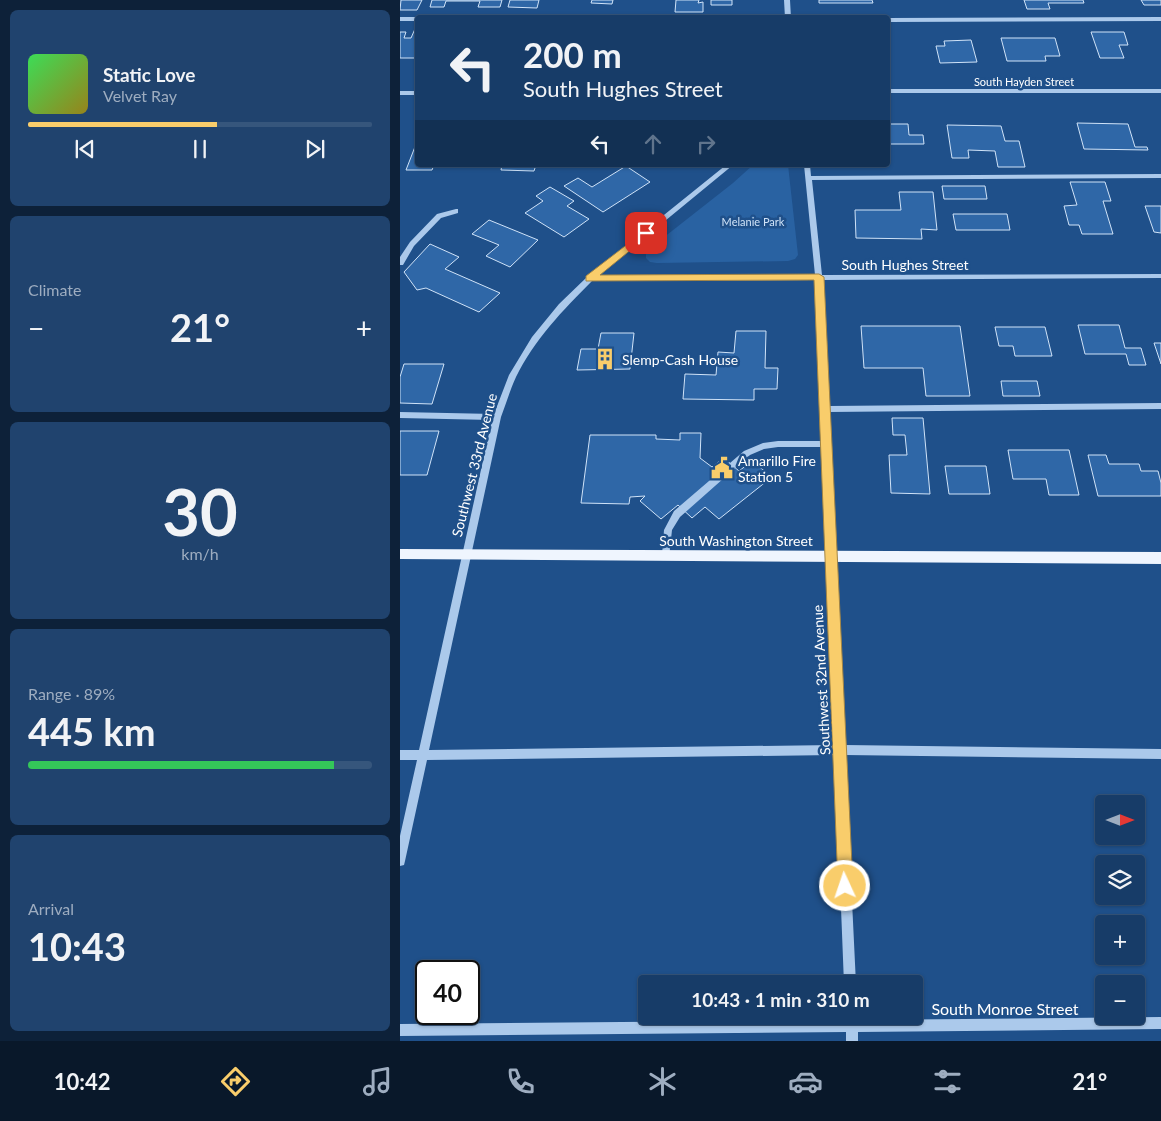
<!DOCTYPE html>
<meta charset="utf-8">
<style>
body{margin:0;font-family:Lato,sans-serif;background:#20436e;color:#f1f3f6;height:100vh;display:flex;flex-direction:column;font-size:19px;white-space:nowrap}
*{box-sizing:border-box;margin:0}
p{font-size:16px;color:#9eadc0}
.icon{flex:none;width:28px;height:28px;fill:none;stroke:currentColor;stroke-width:2;stroke-linecap:round;stroke-linejoin:round}
.map{position:relative;flex:1;overflow:hidden}
.drawer{display:flex;flex-direction:column;gap:10px;padding:10px;background:#0d2139;width:400px}
.drawer>*{flex:none}
.banner{position:absolute;left:15px;top:15px;width:475px;height:152px;border-radius:5px;box-shadow:0 1px 4px #0004,0 0 0 1px #36567c;background:#173c68;color:#f1f3f6;overflow:hidden}
.needle{width:32px;rotate:90deg}
.tools{position:absolute;left:695px;top:795px;display:grid;gap:10px}
.tools a{display:grid;place-items:center;width:50px;height:50px;border-radius:5px;background:#173c68;box-shadow:0 1px 4px #0004,0 0 0 1px #36567c;font-size:25px}
.speed{position:absolute;left:15px;top:960px;display:flex;gap:10px;font-size:25px;font-weight:700;text-align:center}
.speed>*{display:grid;place-content:center;width:65px;height:65px;border-radius:50%;background:#173c68;box-shadow:0 1px 4px #0004,0 0 0 1px #36567c;line-height:1}
.speed .limit{border:2px solid #111;border-radius:8px;background:#fff;color:#111}
.pin{position:absolute;display:grid;place-items:center;width:42px;height:42px;color:#fff;margin:-21px;border-radius:10px;box-shadow:0 2px 8px #0006}
.me{position:absolute;width:55px;margin:-28px;rotate:357deg;stroke-linejoin:round;filter:drop-shadow(0 0 4px #0008)}
.turn{display:flex;align-items:center;gap:18px;height:105px;padding:0 25px;font-size:22px}
.turn .icon{width:65px;height:65px;stroke-width:2.5}
.turn b{display:block;font-size:35px;line-height:42px}
.lanes{display:flex;align-items:center;height:48px;padding:0 25px;background:#0003;justify-content:center;gap:25px;direction:ltr}
.lanes .off{opacity:.35}
.big{font-size:38px;font-weight:700;line-height:1.1}
.drawer .card{flex:1;display:flex;flex-direction:column;justify-content:center;gap:8px;min-width:0;padding:0 18px;border-radius:8px;background:#20436e}
.drawer .dial{align-items:center;gap:0}
.dial b{font-size:65px;line-height:1}
.song{display:flex;align-items:center;gap:15px}
.cover{width:60px;height:60px;border-radius:8px;background:linear-gradient(135deg,hsl(130 70% 55%),hsl(50 70% 35%))}
.played{height:5px;border-radius:2px;background:linear-gradient(90deg,#f9cd6b 55%,#36567c 55%)}
.keys{display:flex;justify-content:space-around;direction:ltr}
.heat{display:flex;justify-content:space-between;align-items:center;font-size:28px;direction:ltr}
.charge{height:8px;border-radius:4px;background:linear-gradient(90deg,#34c759 89%,#36567c 0)}
.trip{position:absolute;left:238px;top:975px;width:285px;height:50px;border-radius:5px;background:#173c68;box-shadow:0 1px 4px #0004,0 0 0 1px #36567c;font-weight:700;line-height:50px;text-align:center}
.tab-bar{display:flex;height:80px;justify-content:space-around;align-items:center;background:#09182a;color:#9eadc0}
.tab-bar .icon{width:35px;height:35px}
.tab-bar .selected{color:#f9cd6b}
.tab-bar b{font-size:22px;color:#f1f3f6}
main{display:flex;flex:1;min-height:0}
.map>svg:first-child{display:block}
.green{fill:#2962a2}
.building{fill:#2f67a7;stroke:#d0e3f8}
.lines{fill:none;stroke-linecap:round;stroke-linejoin:round}
.minor{fill:#abc9eb;fill-rule:evenodd}
.major{fill:#eff5fe;fill-rule:evenodd}
.route{fill:#f9cd6b;stroke:#a28546}
.labels{text-anchor:middle;dominant-baseline:central;stroke-width:5;stroke-linejoin:round;paint-order:stroke}
.far-street-label{font-size:11px;fill:#fff;stroke:#1f508a}
.far-park-label{font-size:11px;fill:#d0e3f8;stroke:#1f508a}
.street-label{font-size:14px;fill:#fff;stroke:#1f508a}
.poi-label{font-size:14px;fill:#fff;stroke:#1f508a;text-anchor:start}
.near-street-label{font-size:16px;fill:#fff;stroke:#1f508a}
</style>
<main>
<section class="drawer">
<div class="card">
<div class="song"><i class="cover"></i><div><b>Static Love</b><p>Velvet Ray</p></div></div>
<div class="played"></div>
<div class="keys"><svg class="icon" aria-label="previous" viewBox="0 0 24 24"><path d="M18 5L8 12l10 7zM5 5v14"/></svg><svg class="icon" aria-label="pause" viewBox="0 0 24 24"><path d="M8 5v14M16 5v14"/></svg><svg class="icon" aria-label="next" viewBox="0 0 24 24"><path d="M6 5l10 7-10 7zM19 5v14"/></svg></div>
</div>
<div class="card"><p>Climate</p>
<div class="heat"><a>−</a><b class="big">21°</b><a>+</a></div>
</div>
<div class="card dial"><b>30</b><p>km/h</p></div>
<div class="card"><p>Range · 89%</p><b class="big">445 km</b><div class="charge"></div></div>
<div class="card"><p>Arrival</p><b class="big">10:43</b></div>
</section>
<div class="map">
<svg width="761" height="1041" viewBox="0 0 761 1041">
<rect width="100%" height="100%" fill="#1f508a"/>
<path class="green" d="M353,165H388L398,255L395,259L388,261L257,263L250,262L246,258V253L249,249L333,183Z"/>
<path class="building" d="M1,0H22L17,10H0Z
M32,0H102L100,7H78L80,1H46L44,7H30Z
M110,0H139L137,8L108,7Z
M192,0H213L212,4L191,3Z
M276,0H299L298,3L303,2V12H275Z
M311,0H332V5H311Z
M419,0H472L473,3H419Z
M624,0H683L684,3H648L650,9H627Z
M741,0H761V5H744Z
M18,22L17,58H0V32H6L4,38H11Z
M691,32H724L728,45H719L724,58H700Z
M601,38H655L660,56H645L646,61H607Z
M571,40L577,62L540,63L536,46H545L544,41Z
M677,123L728,124L735,147H747L748,150L684,149Z
M488,124H508L509,135H523L524,144H488Z
M547,125L601,126L605,141H619L625,167H598L595,151L568,150L569,158H552Z
M18,139V165H34L32,170H6Z
M102,165H136L134,171L101,170Z
M226,166L250,182L203,212L164,186L178,178L192,187Z
M670,182H705L711,201H703L713,234H682L679,225H669L664,206L677,205Z
M542,186H585L587,199H544Z
M150,187L174,201L167,206L189,219L164,237L125,213L143,201L136,196Z
M499,192H533L537,230L521,229L522,239L456,238L455,210H501Z
M745,206H761V233L754,232Z
M553,214H607L610,230H556Z
M89,220L138,240L110,267L86,256L99,245L72,234Z
M30,244L59,257L45,269L100,293L79,312L26,288L17,290L4,272Z
M678,325H719L725,348H741L746,365H729L726,354H685Z
M461,326H560L570,396H526L523,368H464Z
M595,327H645L652,356H615L613,346H599Z
M336,331H366L365,368H378L377,389H354V400L283,399L285,374L316,375L318,352L334,353Z
M201,333H234L230,369L177,370L181,349H198Z
M754,343H761V364Z
M4,364H44L32,404L0,403V377Z
M601,381H637L640,396H603Z
M492,418H523L530,494L491,493L489,455H507L505,435H493Z
M0,431H39L27,475H0Z
M280,433H301L300,458L312,467L324,458L339,471L352,461L372,477L319,519L305,507L292,518L278,505L261,519L240,501L245,496L230,497L229,504L181,503L190,435H256V439L280,440Z
M608,450H669L679,495H649L646,479H613Z
M688,455H706L709,464H739L741,471H758L761,483V496H698Z
M545,466H586L590,494H549Z"/>
<g class="lines">
<path class="minor" d="M384,0H390L391,18H385Z
M0,17H18L19,18H18V21H0Z
M761,17V21L488,22V18Z
M488,89H761V93H488Z
M0,91H18V95H0Z
M326,165H333L198,276L415,275L404,165H410L411,176L761,174V178L412,180L422,275L761,274V278L423,280L429,406L761,403V409L429,412L445,745L761,749V759L445,755L456,984H444L435,755L27,760L5,861L4,865L0,866V836L17,760H0V750H19L92,420L0,418V412L94,414L109,375L132,337L159,304L187,277ZM416,280L422,441H378L363,443L344,451L274,511L264,530L262,555L263,558L266,559L269,558L272,530L280,517L350,455L364,449L378,447H422L434,745L29,750L101,417C106,404 110,390 116,377C134,340 163,310 192,281Z
M56,209H58V213L41,218L14,246L3,265H0V257L10,242L37,214Z
M445,1016H457V1020L761,1017V1029L458,1032V1041H446V1032L0,1036V1024L445,1020Z"/>
<path class="major" d="M0,549L761,552V564L0,559Z"/>
</g>
<path class="route" d="M246,230L249,231V235L200,275L419,274L424,277L453,886L450,891L445,893L440,891L438,886L414,280L186,281V276Z"/>
<defs>
<g id="building-bare" transform="scale(1.725)"><path d="M-4-6H4V6H1V3H-1V6H-4ZM-2.5-4.3h1.7v1.8h-1.7ZM.8-4.3h1.7v1.8H.8ZM-2.5-1h1.7V.8h-1.7ZM.8-1h1.7V.8H.8Z" fill="#f9cd6b" stroke="#1f508a" stroke-width="2.5" paint-order="stroke"/></g>
<g id="civic-bare" transform="scale(1.725)"><path d="M-.6-6.5H3V-4.5H.6V-3L4-1V1h2V6H-6V1h2V-1L-.6-3ZM-1.2 2.5V6h2.4V2.5Z" fill="#f9cd6b" stroke="#1f508a" stroke-width="2.5" paint-order="stroke"/></g>
</defs>
<g fill-rule="evenodd">
<use href="#building-bare" x="205" y="359"/>
<use href="#civic-bare" x="322" y="468"/>
</g>
<g class="labels">
<g class="far-street-label">
<text x="624" y="81">South Hayden Street</text>
</g>
<g class="far-park-label">
<text x="353" y="221">Melanie Park</text>
</g>
<g class="street-label">
<text x="505" y="264">South Hughes Street</text>
<text transform="translate(74 465) rotate(-76)">Southwest 33rd Avenue</text>
<text x="336" y="540">South Washington Street</text>
<text transform="translate(421 680) rotate(-93)">Southwest 32nd Avenue</text>
</g>
<g class="poi-label">
<text x="222" y="359">Slemp-Cash House</text>
<text x="338" y="460">Amarillo Fire<tspan x="338" dy="16">Station 5</tspan></text>
</g>
<g class="near-street-label">
<text x="605" y="1008">South Monroe Street</text>
</g>
</g>
</svg>
<div class="tools">
<a><svg class="needle" viewBox="-14 -14 28 28"><path d="M0-13l5 13h-10z" fill="#e53935"/><path d="M0 13l5-13h-10z" fill="#9eadc0"/></svg></a>
<a><svg class="icon" aria-label="layers" viewBox="0 0 24 24"><path d="M12 4l9 5-9 5-9-5zM3 14l9 5 9-5"/></svg></a>
<a>+</a>
<a>−</a>
</div>
<div class="speed"><div class="limit">40</div></div>
<div class="pin" style="left:246px;top:233px;background:#d93025"><svg class="icon" aria-label="arrive" viewBox="0 0 24 24"><path d="M6 21V4h12l-3 4 3 4H6"/></svg></div>
<svg class="me" style="left:445px;top:886px" viewBox="-20 -20 40 40"><circle r="17" fill="#f9cd6b" stroke="#fff" stroke-width="3"/><path d="M0-11L8 9 0 5-8 9z" fill="#fff"/></svg>
<div class="trip">10:43 · 1 min · 310 m</div>
<div class="banner">
<div class="turn"><svg class="icon" aria-label="left" viewBox="0 0 24 24"><path d="M17 20v-9H6M10 6l-5 5 5 5"/></svg><div><b>200 m</b>South Hughes Street</div></div>
<div class="lanes"><svg class="icon" aria-label="left" viewBox="0 0 24 24"><path d="M17 20v-9H6M10 6l-5 5 5 5"/></svg><svg class="icon off" aria-label="ahead" viewBox="0 0 24 24"><path d="M12 20V5M6 11l6-6 6 6"/></svg><svg class="icon off" aria-label="right" viewBox="0 0 24 24"><path d="M7 20v-9h11M14 6l5 5-5 5"/></svg></div>
</div>
</div>
</main>
<nav class="tab-bar">
<b>10:42</b>
<svg class="icon selected" aria-label="directions" viewBox="0 0 24 24"><path d="M12 3l9 9-9 9-9-9zM9 14v-3h6M13 9l2 2-2 2"/></svg>
<svg class="icon" aria-label="music" viewBox="0 0 24 24"><path d="M9 18V5l10-2v13"/><circle cx="6" cy="18" r="3"/><circle cx="16" cy="16" r="3"/></svg>
<svg class="icon" aria-label="phone" viewBox="0 0 24 24"><path d="M5 4h4l2 5-3 2q2 4 5 5l2-3 5 2v4C11 20 4 13 5 4z"/></svg>
<svg class="icon" aria-label="climate" viewBox="0 0 24 24"><path d="M12 3v18M4 7l16 10M4 17L20 7"/></svg>
<svg class="icon" aria-label="car" viewBox="0 0 24 24"><path d="M5 17H2v-5l4-1 3-4h7l3 4 3 1v5h-3M9 17h6M6 11h13"/><circle cx="7" cy="17" r="2"/><circle cx="17" cy="17" r="2"/></svg>
<svg class="icon" aria-label="filters" viewBox="0 0 24 24"><path d="M4 7h16M4 17h16"/><circle cx="9" cy="7" r="2"/><circle cx="15" cy="17" r="2"/></svg>
<b>21°</b>
</nav>
